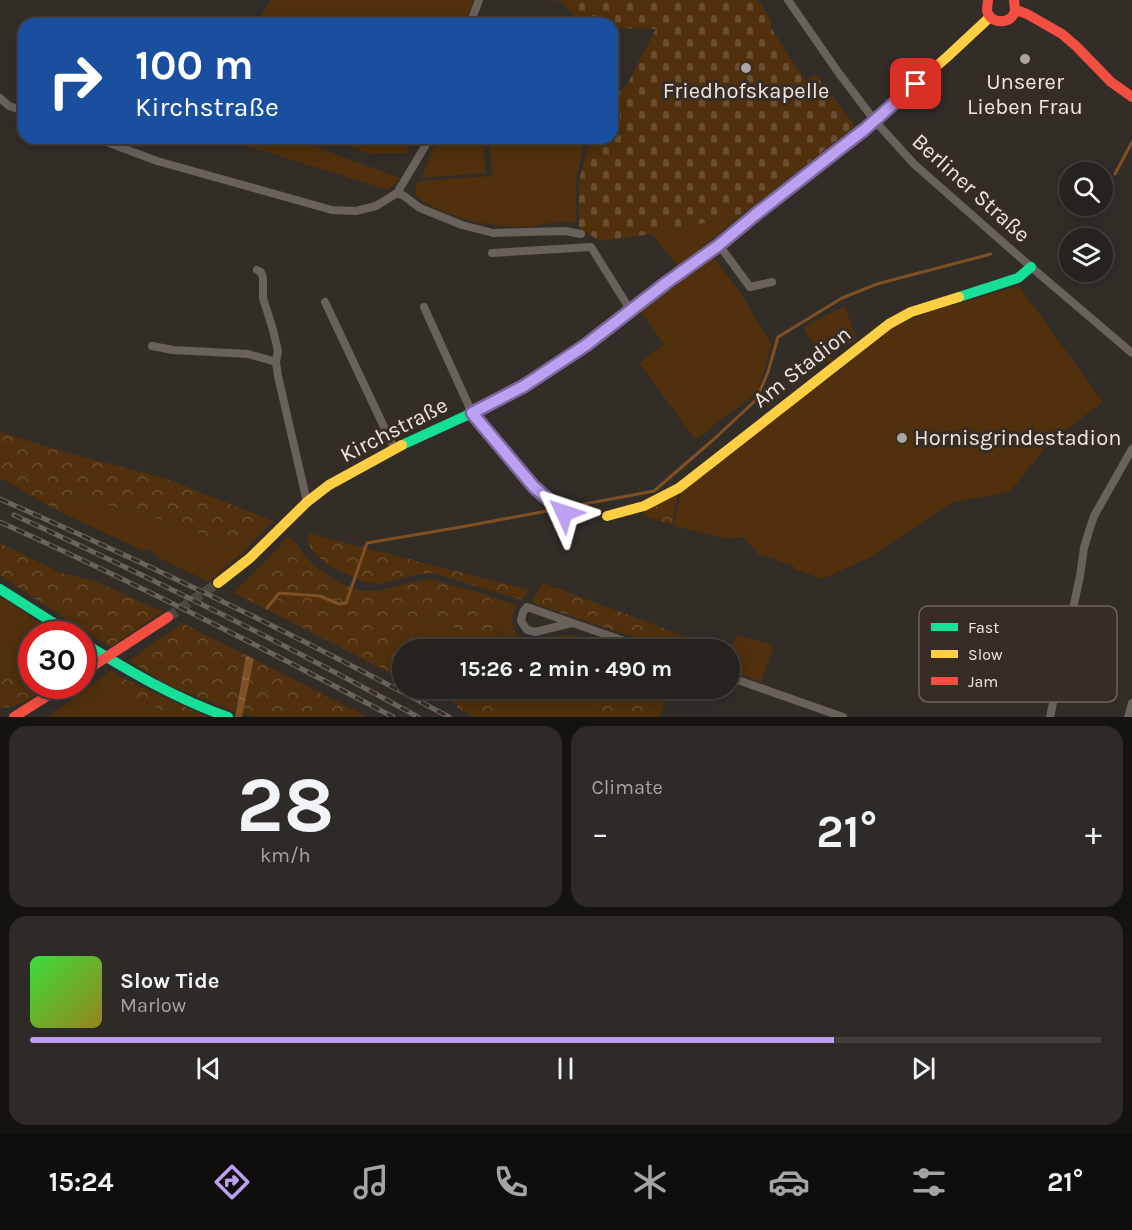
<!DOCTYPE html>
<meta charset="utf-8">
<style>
body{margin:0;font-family:Karla,sans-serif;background:#2e2a27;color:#f1f3f6;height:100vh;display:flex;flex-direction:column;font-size:22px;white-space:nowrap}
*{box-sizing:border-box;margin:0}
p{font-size:20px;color:#a4a4a4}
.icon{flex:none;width:33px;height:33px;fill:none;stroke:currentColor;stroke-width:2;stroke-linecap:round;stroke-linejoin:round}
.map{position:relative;height:717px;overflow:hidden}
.drawer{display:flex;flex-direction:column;gap:9px;padding:9px;background:#151310;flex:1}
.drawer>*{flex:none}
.banner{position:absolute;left:18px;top:18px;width:600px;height:126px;border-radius:18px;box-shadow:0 3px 15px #0003,0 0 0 2px #423f3c;background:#1a4fa0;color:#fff;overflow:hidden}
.controls{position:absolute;left:1059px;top:162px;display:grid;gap:12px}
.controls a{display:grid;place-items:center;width:54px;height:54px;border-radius:50%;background:#26221e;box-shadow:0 3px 15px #0003,0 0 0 2px #423f3c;font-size:30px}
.speed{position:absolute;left:18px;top:621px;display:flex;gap:12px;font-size:30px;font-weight:700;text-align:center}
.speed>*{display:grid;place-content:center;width:78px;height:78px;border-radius:50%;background:#26221e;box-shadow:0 3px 15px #0003,0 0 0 2px #423f3c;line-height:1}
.speed .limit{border:9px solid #d22;background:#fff;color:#111}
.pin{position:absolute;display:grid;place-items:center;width:51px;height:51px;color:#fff;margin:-26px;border-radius:12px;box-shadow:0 3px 9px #0006}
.me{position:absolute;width:66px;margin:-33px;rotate:312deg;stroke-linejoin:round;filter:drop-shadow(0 0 4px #0008)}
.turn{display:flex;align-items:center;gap:21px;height:126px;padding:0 18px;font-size:27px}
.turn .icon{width:78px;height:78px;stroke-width:2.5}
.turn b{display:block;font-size:42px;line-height:51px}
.big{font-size:45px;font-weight:700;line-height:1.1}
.drawer .widget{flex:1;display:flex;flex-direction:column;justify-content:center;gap:9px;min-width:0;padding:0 21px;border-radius:18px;background:#2e2a27}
.drawer .dial{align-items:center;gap:0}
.dial b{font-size:78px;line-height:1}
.song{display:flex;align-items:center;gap:18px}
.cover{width:72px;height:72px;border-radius:9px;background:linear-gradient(135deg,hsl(120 70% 55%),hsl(50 70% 35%))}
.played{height:6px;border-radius:3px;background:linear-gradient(90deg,#bca0f2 75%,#423f3c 75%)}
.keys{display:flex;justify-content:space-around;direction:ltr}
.heat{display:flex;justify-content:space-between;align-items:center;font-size:33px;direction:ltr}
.drawer .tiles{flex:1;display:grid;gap:9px;grid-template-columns:1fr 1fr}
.widget:last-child{grid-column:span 2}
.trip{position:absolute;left:392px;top:639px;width:348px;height:60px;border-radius:30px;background:#26221e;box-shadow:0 3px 15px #0003,0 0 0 2px #423f3c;font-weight:700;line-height:60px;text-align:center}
.tabs{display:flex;height:96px;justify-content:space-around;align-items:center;background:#0f0e0c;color:#a4a4a4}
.tabs .icon{width:42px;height:42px}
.tabs .on{color:#bca0f2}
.tabs b{font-size:27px;color:#f1f3f6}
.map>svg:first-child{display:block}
.green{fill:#50300d}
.forest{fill:url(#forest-crowns)}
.cemetery{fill:url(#cemetery-stones)}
.water{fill:url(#water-ripples)}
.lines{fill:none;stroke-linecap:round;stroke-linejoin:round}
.stream{stroke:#7e5024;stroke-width:3}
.secondary-tunnel{stroke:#4f4944;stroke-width:10;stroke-dasharray:10 5;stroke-linecap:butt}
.street{stroke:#69625b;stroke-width:8}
.fast{stroke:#16e098;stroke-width:10}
.slow{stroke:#ffcf43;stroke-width:10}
.jam{stroke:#f24e42;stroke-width:10}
.rail-casing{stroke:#6a645f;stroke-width:5}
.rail{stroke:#372d24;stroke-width:3;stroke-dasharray:9;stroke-linecap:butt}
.route-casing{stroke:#7a689d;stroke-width:15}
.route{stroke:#bca0f2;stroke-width:10}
.poi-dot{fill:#aca5a0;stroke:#372d24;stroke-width:2}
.labels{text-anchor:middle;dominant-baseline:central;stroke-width:6;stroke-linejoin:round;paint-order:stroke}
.poi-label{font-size:22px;fill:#ede6e1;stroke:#372d24}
.street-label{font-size:22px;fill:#ede6e1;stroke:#372d24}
.key{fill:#372d24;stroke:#6e645d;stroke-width:1.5}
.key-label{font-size:16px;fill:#ede6e1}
</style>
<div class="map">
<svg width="1132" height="717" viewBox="0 0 1132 717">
<defs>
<pattern id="forest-crowns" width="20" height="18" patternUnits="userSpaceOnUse" patternTransform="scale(1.5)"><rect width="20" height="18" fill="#50300d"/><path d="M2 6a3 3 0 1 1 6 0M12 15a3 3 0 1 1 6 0" fill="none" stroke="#6a4e30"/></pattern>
<pattern id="cemetery-stones" width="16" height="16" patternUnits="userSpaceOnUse" patternTransform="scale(1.5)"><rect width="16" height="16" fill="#50300d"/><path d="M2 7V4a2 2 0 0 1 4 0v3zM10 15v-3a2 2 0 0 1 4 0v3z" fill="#6a4e30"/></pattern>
<pattern id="water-ripples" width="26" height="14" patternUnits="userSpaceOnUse" patternTransform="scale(1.5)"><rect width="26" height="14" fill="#7e5024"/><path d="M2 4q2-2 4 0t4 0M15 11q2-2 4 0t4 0" fill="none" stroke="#916944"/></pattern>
</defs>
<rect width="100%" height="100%" fill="#332d28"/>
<path class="green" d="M271,0H474L464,24H255Z
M222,138H291L400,178L388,190Z
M329,138H414L407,153L369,154Z
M437,138H482L486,173L422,178Z
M489,138H585L576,181V223C570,222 564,221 558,222C545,223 533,227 521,227C487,227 442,216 415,196L417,181L492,176Z
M742,215L678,267L652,234Z
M713,256L741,294L771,343V347L757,393L695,439L639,363L664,344L640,311L673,287Z
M1019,286L1103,402L1046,445L1035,461L1009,492L953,502L871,557L822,579L794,569V566L758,554L743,537L727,539L674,526L681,492L757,430L837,372L895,325L932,311Z
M845,306L857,340L829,352L835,365L831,367L805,332V326Z
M73,496L163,520L229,545L240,544L273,521L240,555L209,582L157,557L158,555L146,549L144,551L60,512L63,502Z
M291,537L310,561L296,548L247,591L248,600L233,593C250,574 270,559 286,538Z
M487,595L517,606C510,619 510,623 518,636L532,640L562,635H573L607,649H542L527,646L498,633L493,625L497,608Z
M0,597L29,616L22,615L16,628L32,642L31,664L0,678Z
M425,615L442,621L492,649H419L415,643L413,624Z
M738,635L774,645L761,682L739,674C731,657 731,653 738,635Z
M112,670L120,677L119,685L171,717H47Z
M555,688L561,690L564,688L595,689L587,708L612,717H523L489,696L485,689Z"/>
<path class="forest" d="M0,432L69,453L164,478L273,521L240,544L229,545L163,520L73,496L63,502L60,512L4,480H0Z
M678,492L672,525L644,516L645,506Z
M307,533L529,590L522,600L433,573L419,574L379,584L364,582L327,565L310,548Z
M0,543L61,573L92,580L119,592L163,612L110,647L0,576Z
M287,548H296C318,569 348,597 381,590C398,587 414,580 431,579L487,595L497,608L493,625L498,634L527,646L542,649H492L442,621L425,615L413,624L415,643L419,649L402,650V679L248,600L247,591Z
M543,583L701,642L730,648L738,635C731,653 731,657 739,674L729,671V650L668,649L533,603V598Z
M22,615L29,616L57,634H32L31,642L14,627L13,621Z
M182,623L246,655L235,712L170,686L129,661Z
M254,659L367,717H254L243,714Z
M31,664L32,686H52C36,697 20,707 0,708V678Z
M120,677L207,717H171L153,705L124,691L119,685Z
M420,689H485L489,696L523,717H475L457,708V705L446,698L442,700Z
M595,689V688L669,689L660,717H612L587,708Z"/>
<path class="cemetery" d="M546,0H758L772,22L770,27L805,80L816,75L855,126L742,215L652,234L600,241L579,228V181L590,138H612V100L628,83L656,29L612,28V24H582L560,1Z"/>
<path class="water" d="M246,655L254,659L242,717H235Z"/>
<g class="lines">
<path class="stream" d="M1115,174L1132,142
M267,608L279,593L320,596L339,604L346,603L367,543L461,527L654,491L713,440L756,400L768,372L778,337L842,298L877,284L991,254"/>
<path class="secondary-tunnel" d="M168,617L218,583"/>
<path class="street" d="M788,0L838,72L875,121L914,164L1031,267L1132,353
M470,24L479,0
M0,98L9,106L24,111
M96,138L157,161L332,210L356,211L376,206L397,193L424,148L429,138
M397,193L404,196L420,208L462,225L493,233L565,231L581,234
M719,245L750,287L772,282
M492,253L591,247L631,311
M257,270L261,272L263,278V298L273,330L278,351L276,362L278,376L307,502
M325,302L394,448
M424,307L472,413L534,487L564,513
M152,346L173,350L248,354L276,362
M572,623L535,632L527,630L521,621L523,612L527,607L650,650
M729,677L843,717
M1050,717L1080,576L1084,548L1089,531L1094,516L1132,449
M1128,717L1132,703"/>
<path class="fast" d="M959,297L1018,278L1031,267
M402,445L472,413L524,386L587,345L666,283L697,261
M0,589L71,634
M82,642C129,671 176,699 228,717"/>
<path class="slow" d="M697,261L719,245L755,215L865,129L947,57L990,17
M607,516L644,506L679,488L889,324L911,312L959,297
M218,583L250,558L307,502L329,485L402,445"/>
<path class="jam" d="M988,0C988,1 987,9 987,10C989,25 1013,25 1015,10C1015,9 1014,1 1014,0
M1016,10L1027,14L1062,34L1076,46L1111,82L1132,97
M82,673L168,617
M14,717L63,686"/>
<g class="rail-casing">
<path id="rail" d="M0,499C153,566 302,638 449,717
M14,515C151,578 286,644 418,717
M0,522C133,582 264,648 393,717"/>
</g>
<use href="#rail" class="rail"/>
</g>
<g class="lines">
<g class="route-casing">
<path id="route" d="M564,513L534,487L472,413L524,386L586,345L666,283L719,245L755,215L865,129L916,84"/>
</g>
<use href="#route" class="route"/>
</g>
<g class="poi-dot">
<circle cx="1025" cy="59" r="6"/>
<circle cx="746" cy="68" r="6"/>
<circle cx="902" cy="438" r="6"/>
</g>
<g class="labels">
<g class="poi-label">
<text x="1025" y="82">Unserer<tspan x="1025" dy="25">Lieben Frau</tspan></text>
<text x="746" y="91">Friedhofskapelle</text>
<text x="914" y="438" text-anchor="start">Hornisgrindestadion</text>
</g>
<g class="street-label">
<text transform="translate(971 188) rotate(42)">Berliner Straße</text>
<text transform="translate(802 367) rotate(-38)">Am Stadion</text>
<text transform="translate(394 430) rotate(-27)">Kirchstraße</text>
</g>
</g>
<rect x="919" y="606" width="198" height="96" rx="9" class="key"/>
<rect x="931" y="623" width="27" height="8" fill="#16e098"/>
<rect x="931" y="650" width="27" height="8" fill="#ffcf43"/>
<rect x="931" y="677" width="27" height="8" fill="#f24e42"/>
<g class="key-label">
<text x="968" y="633">Fast</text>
<text x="968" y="660">Slow</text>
<text x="968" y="687">Jam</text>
</g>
</svg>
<div class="controls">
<a><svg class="icon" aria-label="search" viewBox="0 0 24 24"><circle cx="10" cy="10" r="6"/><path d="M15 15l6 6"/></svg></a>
<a><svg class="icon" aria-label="layers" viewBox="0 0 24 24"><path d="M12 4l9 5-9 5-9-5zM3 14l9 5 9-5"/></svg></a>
</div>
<div class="speed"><div class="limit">30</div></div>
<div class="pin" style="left:916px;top:84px;background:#d93025"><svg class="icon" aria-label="arrive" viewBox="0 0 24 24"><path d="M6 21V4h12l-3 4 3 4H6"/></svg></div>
<svg class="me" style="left:564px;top:513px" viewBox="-20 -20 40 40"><path d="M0-17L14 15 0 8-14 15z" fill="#bca0f2" stroke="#fff" stroke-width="4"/></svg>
<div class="trip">15:26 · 2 min · 490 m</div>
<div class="banner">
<div class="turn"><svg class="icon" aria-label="right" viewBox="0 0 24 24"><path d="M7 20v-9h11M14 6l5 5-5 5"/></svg><div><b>100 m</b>Kirchstraße</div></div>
</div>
</div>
<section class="drawer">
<div class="tiles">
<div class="widget dial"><b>28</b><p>km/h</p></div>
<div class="widget"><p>Climate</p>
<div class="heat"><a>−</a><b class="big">21°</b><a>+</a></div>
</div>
<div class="widget">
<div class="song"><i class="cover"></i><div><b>Slow Tide</b><p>Marlow</p></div></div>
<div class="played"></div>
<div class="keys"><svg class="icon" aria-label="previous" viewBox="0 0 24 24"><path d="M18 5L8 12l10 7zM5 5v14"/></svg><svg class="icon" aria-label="pause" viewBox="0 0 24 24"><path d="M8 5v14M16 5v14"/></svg><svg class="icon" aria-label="next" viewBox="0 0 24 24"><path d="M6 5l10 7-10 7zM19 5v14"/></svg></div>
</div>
</div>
</section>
<nav class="tabs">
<b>15:24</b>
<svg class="icon on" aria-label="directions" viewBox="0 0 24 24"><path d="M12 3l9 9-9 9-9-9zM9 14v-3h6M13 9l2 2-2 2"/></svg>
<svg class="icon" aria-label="music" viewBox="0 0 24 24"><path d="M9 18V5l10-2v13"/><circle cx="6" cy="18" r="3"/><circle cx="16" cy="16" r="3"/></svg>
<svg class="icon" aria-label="phone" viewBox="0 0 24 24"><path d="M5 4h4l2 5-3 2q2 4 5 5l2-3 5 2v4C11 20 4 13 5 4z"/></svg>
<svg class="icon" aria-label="climate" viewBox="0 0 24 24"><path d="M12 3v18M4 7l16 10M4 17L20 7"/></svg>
<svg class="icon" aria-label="car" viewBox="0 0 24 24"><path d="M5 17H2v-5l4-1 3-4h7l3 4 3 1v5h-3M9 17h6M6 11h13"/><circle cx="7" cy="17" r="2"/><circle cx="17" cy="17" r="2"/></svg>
<svg class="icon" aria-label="filters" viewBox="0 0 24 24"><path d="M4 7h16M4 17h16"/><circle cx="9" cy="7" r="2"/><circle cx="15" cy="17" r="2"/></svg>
<b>21°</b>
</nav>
